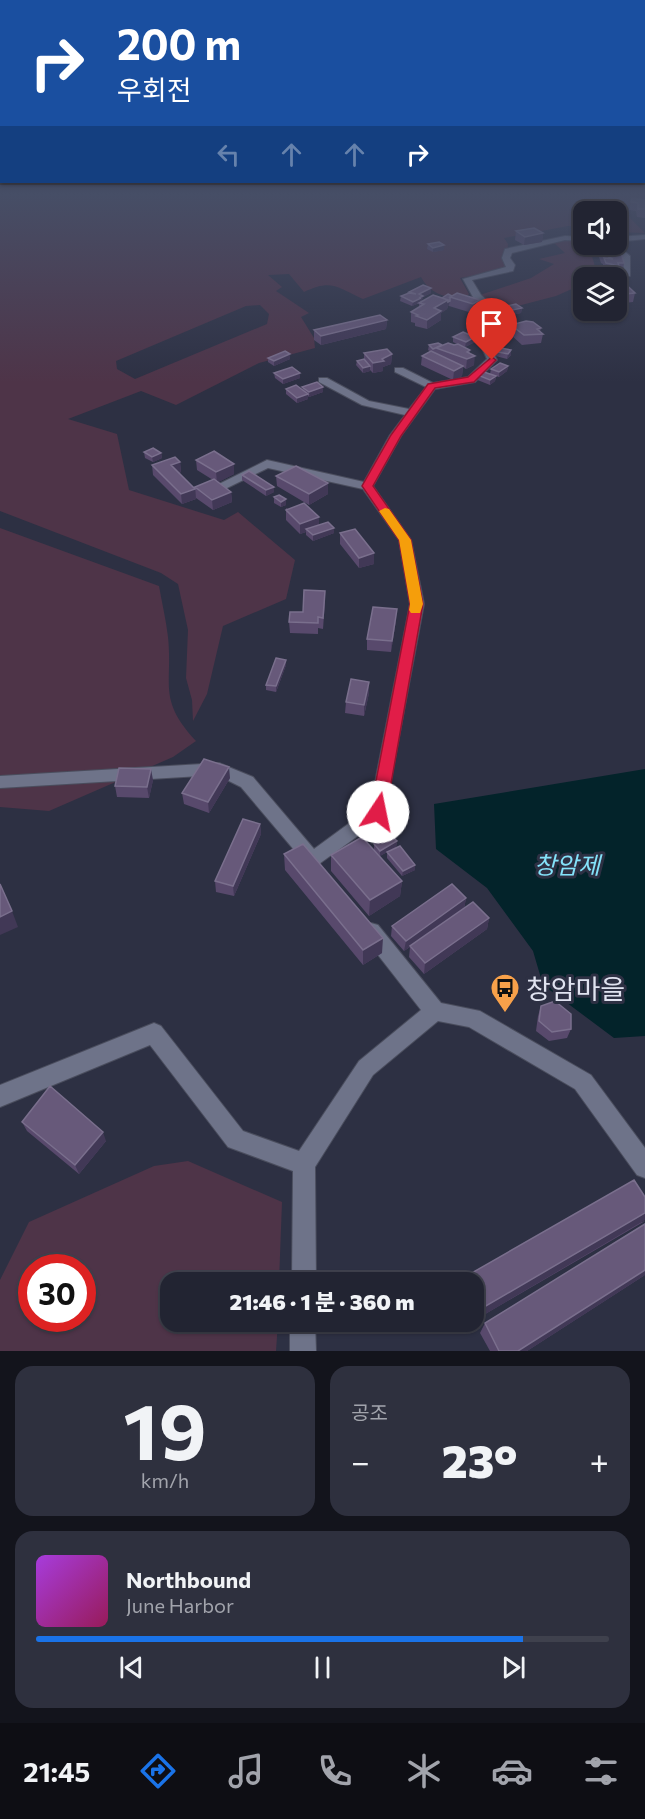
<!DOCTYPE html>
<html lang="ko">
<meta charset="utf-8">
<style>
body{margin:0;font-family:Commissioner,"Noto Sans KR",sans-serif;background:#2e303e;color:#f1f3f6;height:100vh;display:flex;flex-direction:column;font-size:22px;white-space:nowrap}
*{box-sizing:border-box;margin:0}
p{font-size:20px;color:#a2a4ac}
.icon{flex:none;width:33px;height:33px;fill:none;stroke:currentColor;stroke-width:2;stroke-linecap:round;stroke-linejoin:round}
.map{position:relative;height:1351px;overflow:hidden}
.side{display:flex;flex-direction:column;gap:15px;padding:15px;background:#13141c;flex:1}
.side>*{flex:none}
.guide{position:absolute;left:0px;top:0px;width:645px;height:183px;box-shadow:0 2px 4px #0004,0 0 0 2px #3f414d;background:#1a4fa0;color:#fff;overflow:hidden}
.controls{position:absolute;left:573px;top:201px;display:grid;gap:12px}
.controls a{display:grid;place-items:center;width:54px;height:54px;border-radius:12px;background:#222432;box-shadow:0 2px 4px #0004,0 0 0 2px #3f414d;font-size:30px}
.speed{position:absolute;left:18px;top:1254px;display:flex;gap:12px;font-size:30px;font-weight:700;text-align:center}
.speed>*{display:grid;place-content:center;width:78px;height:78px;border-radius:50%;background:#222432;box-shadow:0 2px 4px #0004,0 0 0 2px #3f414d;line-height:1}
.speed .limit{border:9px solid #d22;background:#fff;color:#111}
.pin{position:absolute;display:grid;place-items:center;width:51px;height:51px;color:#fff;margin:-62px -26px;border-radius:50% 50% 50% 0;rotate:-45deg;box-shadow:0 0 6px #0007}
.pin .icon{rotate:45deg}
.me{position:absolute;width:66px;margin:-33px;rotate:11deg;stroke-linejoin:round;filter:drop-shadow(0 0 4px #0008)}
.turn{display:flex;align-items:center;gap:21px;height:126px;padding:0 18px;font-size:27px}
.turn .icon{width:78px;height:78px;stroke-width:2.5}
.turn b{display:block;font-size:42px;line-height:51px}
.lanes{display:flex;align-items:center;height:57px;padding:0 18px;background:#0003;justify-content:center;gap:30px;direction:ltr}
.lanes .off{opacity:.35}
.big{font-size:45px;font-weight:800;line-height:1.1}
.side .tile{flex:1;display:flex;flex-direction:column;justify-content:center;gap:9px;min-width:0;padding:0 21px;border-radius:18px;background:#2e303e}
.side .dial{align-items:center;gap:0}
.dial b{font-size:78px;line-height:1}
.song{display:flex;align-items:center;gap:18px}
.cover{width:72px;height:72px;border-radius:9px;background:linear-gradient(135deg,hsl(280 70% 55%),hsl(330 70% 35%))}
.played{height:6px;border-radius:3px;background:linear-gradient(90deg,#1a73e8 85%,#3f414d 85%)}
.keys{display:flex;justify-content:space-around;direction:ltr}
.heat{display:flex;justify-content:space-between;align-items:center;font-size:33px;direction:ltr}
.side .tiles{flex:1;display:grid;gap:15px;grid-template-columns:1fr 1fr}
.tile:last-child{grid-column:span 2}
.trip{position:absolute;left:160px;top:1272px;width:324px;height:60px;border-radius:18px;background:#222432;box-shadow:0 2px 4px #0004,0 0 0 2px #3f414d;font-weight:800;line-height:60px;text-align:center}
.tab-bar{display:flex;height:96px;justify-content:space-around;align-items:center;background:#0e0e14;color:#a2a4ac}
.tab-bar .icon{width:42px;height:42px}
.tab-bar .on{color:#1a73e8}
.tab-bar b{font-size:27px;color:#f1f3f6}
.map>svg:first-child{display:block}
.green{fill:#4e3448;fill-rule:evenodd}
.water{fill:#03232a}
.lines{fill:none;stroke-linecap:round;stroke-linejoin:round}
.street-casing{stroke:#4a4d5d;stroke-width:2}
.street{fill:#6e7389;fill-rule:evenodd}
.wall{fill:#58496c}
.shaded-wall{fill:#413856}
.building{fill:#67597a;stroke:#7a6f8d;stroke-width:1.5}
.route{fill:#e11d48;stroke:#92132f;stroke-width:1.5}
.slow{fill:#f59e0b}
.labels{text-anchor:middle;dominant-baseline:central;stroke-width:6;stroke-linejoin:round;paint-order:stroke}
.water-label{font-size:24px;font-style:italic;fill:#84e2fa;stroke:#2d3043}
.near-poi-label{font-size:27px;fill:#e0e3f0;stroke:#2d3043;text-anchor:start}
</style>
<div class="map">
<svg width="645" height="1351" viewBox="0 0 645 1351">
<rect width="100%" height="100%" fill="#2d3043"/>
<path class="green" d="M0,193H645V203L624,206L631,219L645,233L617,232L616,212H584L583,227L568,226L504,238L508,244L505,270L460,278L469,294L465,298C447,299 430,294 421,277L363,299C336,287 332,279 304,292L289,274L268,275L282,287L276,291L309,313L301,317L314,338L315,348L259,363L176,405L141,391L68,419L117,434L129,490L224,520L238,512L295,560L286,599L223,626L207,694L193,721L192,700L186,678L188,630L178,584L161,573L0,511ZM260,305L269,314L267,324L135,379L117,369L116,361L246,306Z
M572,240L592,256L598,277L584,278L583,284L556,296L498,311L480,295L531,278L554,264L539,259L565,253L553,242Z
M0,528L159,586C162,603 166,620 168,637C173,685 157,699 196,741L173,757L49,811L0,807Z
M188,1161L282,1202L279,1282H171V1322H278L276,1351H0V1280L29,1222L154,1166ZM32,1268H82V1318H32Z"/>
<path class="water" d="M645,769V1036L614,1038L543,985L533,951L487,888L436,849L434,804Z"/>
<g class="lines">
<g class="street-casing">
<path id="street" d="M645,235V239L616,242V237Z
M565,236L584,237V241L565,240L512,253L510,258L515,265L513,271L472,280L481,295L503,314L484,332L497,360L475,382L435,389L401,436L373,486L411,540L424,604L384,817L319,864L313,866L306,864L241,787L217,775L0,788V776L219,763L253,777L314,849L370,808L410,604L399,540L363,489L268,468L225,489H217L215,486L267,460L364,482L390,435L405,415L362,405L319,382V378H327L369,401L409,409L426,387L395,372V368H403L433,383L468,377L487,359L474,331L492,314L474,299L463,279L506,267L502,258L505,249Z
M607,244H616L630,256V276H624L623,259Z
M371,923L378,925L441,1003L480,1011L591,1075L645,1148V1178L637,1175L575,1089L469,1027L438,1021L373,1075L315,1167L316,1282H292L293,1171L228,1147L150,1045L0,1107V1085L154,1023L161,1026L243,1131L299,1151L359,1061L421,1010L364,937L362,931L364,925Z
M290,1322H315L316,1351H290Z"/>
</g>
<use href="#street" class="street"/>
</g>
<path class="wall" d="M632,198L645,200V218L637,217L636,211L629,210Z
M578,224H584V233H579L577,228Z
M516,231L543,233L542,242L524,245L515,240Z
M428,244L444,250L433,252L427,249Z
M592,244H616V249L624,263L622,272H618L617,275L604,272L603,267V264L601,263L599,257L600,254L591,248Z
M616,278L635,293L633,302L624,303L616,295Z
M431,288V293L423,297L422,300L420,302L452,296L480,300L479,309L472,313L449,306V305L448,306L447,309L441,313V320L427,329L415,326V323L411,322V312L419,308V303L412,306L400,301L401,296L409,293V292Z
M502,307L522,308L521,313L507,316L501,312Z
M387,320L386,329L321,345L314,340V330Z
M511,325L541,328L540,332L543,334L541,343L522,345L510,334Z
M453,337L475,342L465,347L460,345L470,350V353L474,365L466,369L463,367L462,376L453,380L421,365L422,356L431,352L428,350L429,345H454L457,344L453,342Z
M493,351L511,355L507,359L492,355Z
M364,353L392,354L391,364L383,367V371L373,373L370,370V371L363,373L356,365L357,361L364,360Z
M268,358L290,359L274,366L268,362Z
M508,366L507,371L499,377L490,374L491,369Z
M274,373H300V378L283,384L275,378Z
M475,374L496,376L495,381L490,385L475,379Z
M302,387L323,392L309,397L308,396V399L297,403L286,394V389L303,390Z
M144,452L161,453L162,458L153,462L145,458Z
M196,460L234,464V474L218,482L231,492L232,502L213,510L196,498L195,487L213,480L197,470Z
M180,462L181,472L179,473L195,489L196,499L182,504L153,475L152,465Z
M242,475L274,492L266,496L242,480Z
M276,476L328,483V494L309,505L277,486Z
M274,497L286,505L281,507L274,503Z
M286,508L319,525L334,533L313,541L306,535V532L300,534L286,520Z
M340,533L374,553V564L359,568L340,544Z
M325,602L323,629L318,628V634L290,633L289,622L303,612Z
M396,620L391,652L367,650V639Z
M286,665L276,692L266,690V685Z
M369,693L364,716L345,713L346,702Z
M230,778L209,813L184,804L182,793Z
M153,780L149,798L117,797L115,786Z
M260,824L261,834L234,896L216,892L215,881Z
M397,841L396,847L380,856L374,850V844Z
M387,852L415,870L402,876L387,858Z
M284,854L382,953L363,965L285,870Z
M331,855L402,881L400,896L369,916L331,871Z
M466,898L464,909L489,918L487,929L424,974L409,957L410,947L404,951L391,936L392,926Z
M541,1006L571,1029L567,1038L549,1041L536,1031L538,1016Z
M22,1122L106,1141L79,1174L27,1131Z
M645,1221L475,1320L474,1317V1282H462L463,1278Z
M645,1275L527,1351H490L480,1333L485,1323Z"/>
<path class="shaded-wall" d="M543,233L542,242L524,245L525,237Z
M444,245V250L433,252V248Z
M617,245L615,254H604L605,247Z
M431,288V293L423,297L422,300L420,301V303L412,306L413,302L419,294Z
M448,300L450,301L449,305L448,306L447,309L441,313V320L427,329V320L434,308Z
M480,300L479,309L472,313L473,304Z
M522,308L521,313L507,316L508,311Z
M387,320L386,329L321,345V336Z
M475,337V342L465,347L466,342Z
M470,350L469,358L475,356L474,365L466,369L467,359V352Z
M511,350V355L507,359L508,354Z
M290,354V359L274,366V361Z
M392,354L391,364L383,367V371L373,373V363Z
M370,366V371L363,373V368Z
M463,366L462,376L453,380L454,371Z
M508,366L507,371L499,377V372Z
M300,373V378L283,384V379Z
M496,376L495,381L490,385V380Z
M323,387V392L309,397V392Z
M308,394V399L297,403V398Z
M161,453L162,458L153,462L152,457Z
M180,462L181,472L172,475L171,465Z
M234,464V474L217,483L216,472Z
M328,483V494L309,505V494Z
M274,487V492L266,496V490Z
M195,489L196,499L182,504L181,494Z
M231,492L232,502L213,510L212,500Z
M286,499V505L281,507V502Z
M319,517V528L306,529V532L300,534V524Z
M334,528V533L313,541V535Z
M374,553V564L359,568V558Z
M397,609L396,620L391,652L392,641Z
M286,660V665L276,692V686Z
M369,682V693L364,716V705Z
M229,767L230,778L209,813L208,802Z
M151,769L153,780L149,798L147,787Z
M260,824L261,834L234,896L233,886Z
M397,841L396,847L380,856V851Z
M415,865V870L402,876L403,871Z
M402,881L400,896L369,916L370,900Z
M466,898L464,909L404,951L406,941Z
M12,911L18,927L0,935V917Z
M489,918L487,929L424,974L425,963Z
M383,938L382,953L363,965V950Z
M103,1132L106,1141L79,1174L75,1165Z
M645,1213V1220L475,1320L479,1310Z
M645,1270V1275L527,1351H518Z"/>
<path class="building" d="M632,198L645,200V209H638V203L631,202Z
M578,224H584V228H580Z
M534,228L543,233L525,237L516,231Z
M439,242L444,245L433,248L428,244Z
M601,244H616L617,245L605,247Z
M601,248L620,249L624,263H618L619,266L606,263L604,258L613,259L603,254Z
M616,278H619L635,293L626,294L616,284Z
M423,285L431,288L419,294L423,296L419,298H421L413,302L401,296L409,293L416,294L409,292Z
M457,293L480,300L473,304L450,297Z
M448,294L452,296L450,297V301L448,302V300L442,298Z
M433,295L448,300L434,308L441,311L427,320L416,316L418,315L411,312L424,304L419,303Z
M516,304L522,308L508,311L502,307Z
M380,315L387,320L321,336L314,330Z
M526,321L533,322L541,328L537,329L543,334L524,335L511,325Z
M463,332L475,337L466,342L453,337Z
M438,343L442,345L433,349L429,345Z
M448,343L454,345L458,344L470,350L467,352L475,356L467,359L436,348Z
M496,347L511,350L508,354L493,351Z
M387,349L392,354L382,359L384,361L373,363L364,353Z
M285,351L290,354L274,361L268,358Z
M431,351L463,366L454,371L422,356Z
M364,359L370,366L363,368L357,361Z
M500,363L508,366L499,372L491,369Z
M292,367L300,373L283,379L274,373Z
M481,371L496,376L490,380L475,374Z
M317,382L323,387L309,392L302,387Z
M296,385L308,394L297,398L286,389Z
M153,448L161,453L152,457L144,452Z
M214,451L234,464L216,472L196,460Z
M175,457L180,462L171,465L195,489L181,494L152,465Z
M296,466L328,483L309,494L276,476Z
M249,471L274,487L266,490L242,475Z
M214,479L231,492L212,500L195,487Z
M279,495L286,499L281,502L274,497Z
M304,503L319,517L300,524L286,510Z
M328,522L334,528L313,535L306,529Z
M355,529L374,553L359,558L340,533Z
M304,590L325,591L323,618L318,617V623L289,622L290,612H303Z
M373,607L397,609L392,641L367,639Z
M276,658L286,660L276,686L266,685Z
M351,679L369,682L364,705L346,702Z
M204,759L229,767L208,802L182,793Z
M119,768L151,769L147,787L115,786Z
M243,819L260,824L233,886L215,881Z
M390,835L397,841L380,851L374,844Z
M362,837L402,881L370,900L331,855Z
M303,844L383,938L363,950L284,854Z
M400,846L415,865L403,871L387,852Z
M0,884L12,911L0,917Z
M452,884L466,898L406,941L392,926Z
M473,902L489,918L425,963L410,946Z
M555,1001L571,1014V1029L552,1032L539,1021L541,1006Z
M50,1086L103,1132L75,1165L22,1122Z
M634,1180L645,1197V1213L479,1310L474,1299V1282H466L463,1278Z
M645,1224V1270L518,1351H499L485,1323Z"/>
<linearGradient id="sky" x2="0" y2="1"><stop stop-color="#191a25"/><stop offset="0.51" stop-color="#464e66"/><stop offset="1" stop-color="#464e66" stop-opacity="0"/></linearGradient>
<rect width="645" height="382" fill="url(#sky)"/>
<path class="route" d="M492,357L496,360L474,382L435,388L401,436L373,486L411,540L423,604L386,812L384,816L378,818L372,816L370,812L410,604L399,540L362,486L391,435L428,384L468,377Z"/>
<path class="slow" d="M385,508L389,509L411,540L423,604L420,613H411L409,610L410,604L399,540L379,511Z"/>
<defs>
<g id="bus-pin" transform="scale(1.5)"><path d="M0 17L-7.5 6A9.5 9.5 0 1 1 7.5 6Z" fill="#f8a14a" stroke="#2d3043"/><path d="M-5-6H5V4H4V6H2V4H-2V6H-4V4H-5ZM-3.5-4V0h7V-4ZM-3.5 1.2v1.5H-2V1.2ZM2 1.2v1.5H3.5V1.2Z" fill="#111"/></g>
</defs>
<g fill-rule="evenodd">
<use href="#bus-pin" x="505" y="988"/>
</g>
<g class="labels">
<g class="water-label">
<text x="567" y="864">창암제</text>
</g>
<g class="near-poi-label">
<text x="526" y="988">창암마을</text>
</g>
</g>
</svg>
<div class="controls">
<a><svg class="icon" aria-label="sound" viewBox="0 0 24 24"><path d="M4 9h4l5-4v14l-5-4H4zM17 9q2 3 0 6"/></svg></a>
<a><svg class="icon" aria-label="layers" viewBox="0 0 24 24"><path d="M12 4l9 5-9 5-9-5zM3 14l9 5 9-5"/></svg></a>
</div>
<div class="speed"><div class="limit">30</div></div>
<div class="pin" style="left:492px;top:360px;background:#d93025"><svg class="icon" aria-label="arrive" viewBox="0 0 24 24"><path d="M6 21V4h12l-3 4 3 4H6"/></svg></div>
<svg class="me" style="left:378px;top:812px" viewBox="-20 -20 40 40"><circle r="19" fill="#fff"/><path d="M0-13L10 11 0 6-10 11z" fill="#e11d48"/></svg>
<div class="trip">21:46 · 1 분 · 360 m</div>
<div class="guide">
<div class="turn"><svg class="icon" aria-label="right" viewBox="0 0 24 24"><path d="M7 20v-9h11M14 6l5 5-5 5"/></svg><div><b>200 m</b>우회전</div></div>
<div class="lanes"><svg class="icon off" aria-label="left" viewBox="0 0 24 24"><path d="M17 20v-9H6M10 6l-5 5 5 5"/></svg><svg class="icon off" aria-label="ahead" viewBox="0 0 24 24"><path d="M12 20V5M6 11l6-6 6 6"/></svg><svg class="icon off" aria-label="ahead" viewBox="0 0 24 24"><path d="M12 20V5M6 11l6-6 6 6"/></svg><svg class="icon" aria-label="right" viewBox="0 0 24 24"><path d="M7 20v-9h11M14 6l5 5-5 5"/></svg></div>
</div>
</div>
<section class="side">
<div class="tiles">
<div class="tile dial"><b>19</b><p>km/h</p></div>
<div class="tile"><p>공조</p>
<div class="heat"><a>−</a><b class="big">23°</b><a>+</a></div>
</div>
<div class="tile">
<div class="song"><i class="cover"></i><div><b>Northbound</b><p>June Harbor</p></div></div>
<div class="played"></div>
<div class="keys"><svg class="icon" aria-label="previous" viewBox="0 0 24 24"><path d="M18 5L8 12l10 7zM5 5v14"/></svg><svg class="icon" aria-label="pause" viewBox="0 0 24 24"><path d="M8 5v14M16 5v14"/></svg><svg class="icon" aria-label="next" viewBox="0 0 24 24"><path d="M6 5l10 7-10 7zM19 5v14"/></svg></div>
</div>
</div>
</section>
<nav class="tab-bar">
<b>21:45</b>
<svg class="icon on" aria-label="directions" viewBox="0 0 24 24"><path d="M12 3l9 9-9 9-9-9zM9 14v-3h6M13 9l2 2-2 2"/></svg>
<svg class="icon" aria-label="music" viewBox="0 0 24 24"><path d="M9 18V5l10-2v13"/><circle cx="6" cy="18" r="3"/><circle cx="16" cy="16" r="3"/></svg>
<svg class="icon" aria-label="phone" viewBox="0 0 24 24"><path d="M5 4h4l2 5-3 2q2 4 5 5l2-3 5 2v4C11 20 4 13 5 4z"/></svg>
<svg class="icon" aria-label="climate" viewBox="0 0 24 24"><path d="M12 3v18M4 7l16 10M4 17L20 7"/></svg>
<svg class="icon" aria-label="car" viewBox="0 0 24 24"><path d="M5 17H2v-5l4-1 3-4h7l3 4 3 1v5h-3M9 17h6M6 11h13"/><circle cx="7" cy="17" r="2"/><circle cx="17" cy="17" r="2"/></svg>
<svg class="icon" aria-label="filters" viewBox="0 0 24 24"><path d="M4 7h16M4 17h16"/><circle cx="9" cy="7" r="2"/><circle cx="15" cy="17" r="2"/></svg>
</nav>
